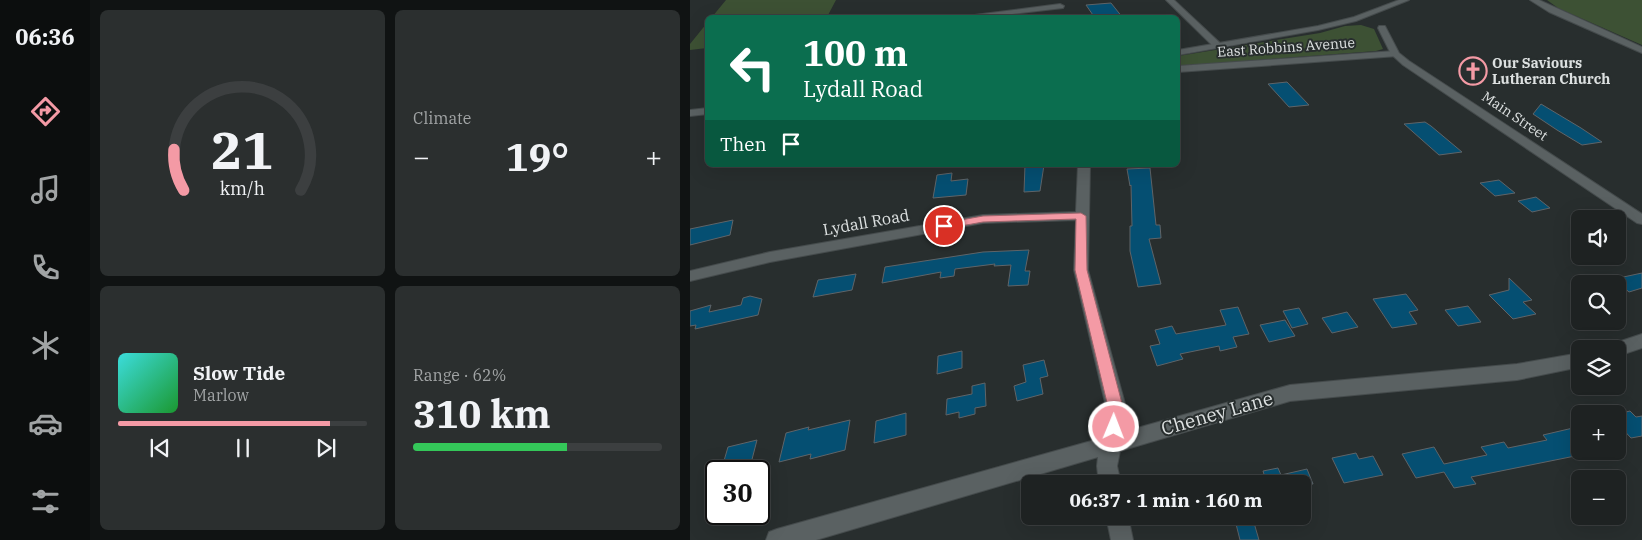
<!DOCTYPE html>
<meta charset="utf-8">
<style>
body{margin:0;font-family:"IBM Plex Serif",serif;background:#2b2f2f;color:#f1f3f6;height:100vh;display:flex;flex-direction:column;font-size:19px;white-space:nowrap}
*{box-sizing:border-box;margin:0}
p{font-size:16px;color:#a1a4a5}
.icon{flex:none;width:28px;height:28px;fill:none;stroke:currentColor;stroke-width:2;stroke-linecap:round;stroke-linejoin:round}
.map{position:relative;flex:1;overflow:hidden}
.panel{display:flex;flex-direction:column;gap:10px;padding:10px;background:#101313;width:600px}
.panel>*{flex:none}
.guide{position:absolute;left:15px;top:15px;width:475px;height:152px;border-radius:8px;box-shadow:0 5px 20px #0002,0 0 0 1px #3c3f40;background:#0b6e4f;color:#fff;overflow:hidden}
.fabs{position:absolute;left:881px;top:210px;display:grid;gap:10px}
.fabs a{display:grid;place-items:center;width:55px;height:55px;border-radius:8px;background:#1e2222;box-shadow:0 5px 20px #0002,0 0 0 1px #3c3f40;font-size:25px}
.speed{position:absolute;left:15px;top:460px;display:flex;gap:10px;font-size:25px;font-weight:700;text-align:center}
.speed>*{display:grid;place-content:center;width:65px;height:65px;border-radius:50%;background:#1e2222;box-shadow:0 5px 20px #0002,0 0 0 1px #3c3f40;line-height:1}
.speed .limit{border:2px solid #111;border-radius:8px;background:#fff;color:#111}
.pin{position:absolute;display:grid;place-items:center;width:42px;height:42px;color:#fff;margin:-21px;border:2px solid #fff;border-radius:50%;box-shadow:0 1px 5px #0007}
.me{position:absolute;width:55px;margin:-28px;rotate:1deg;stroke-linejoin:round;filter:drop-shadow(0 0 4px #0008)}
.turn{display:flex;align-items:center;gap:18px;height:105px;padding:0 15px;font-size:22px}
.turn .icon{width:65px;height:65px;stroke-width:2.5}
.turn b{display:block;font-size:35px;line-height:42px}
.then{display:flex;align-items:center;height:48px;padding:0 15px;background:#0003;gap:10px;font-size:19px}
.big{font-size:38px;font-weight:700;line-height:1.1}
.panel .tile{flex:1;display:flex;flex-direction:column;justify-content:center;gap:8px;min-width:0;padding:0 18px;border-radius:8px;background:#2b2f2f}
.panel .dial{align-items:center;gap:0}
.dial svg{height:130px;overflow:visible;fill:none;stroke:#3c3f40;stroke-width:7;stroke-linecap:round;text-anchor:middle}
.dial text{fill:#f1f3f6;stroke:none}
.song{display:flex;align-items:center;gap:15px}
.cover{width:60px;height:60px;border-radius:8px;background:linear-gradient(135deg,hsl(180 70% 55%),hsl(130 70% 35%))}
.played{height:5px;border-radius:2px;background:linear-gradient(90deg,#f49aa5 85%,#3c3f40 85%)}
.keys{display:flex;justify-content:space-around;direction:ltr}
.heat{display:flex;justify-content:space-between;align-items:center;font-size:28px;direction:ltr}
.charge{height:8px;border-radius:4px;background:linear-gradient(90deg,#34c759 62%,#3c3f40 0)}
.panel .tiles{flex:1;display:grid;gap:10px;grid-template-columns:repeat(2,1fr)}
.trip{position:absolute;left:331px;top:475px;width:290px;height:50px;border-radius:8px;background:#1e2222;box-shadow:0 5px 20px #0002,0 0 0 1px #3c3f40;font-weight:700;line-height:50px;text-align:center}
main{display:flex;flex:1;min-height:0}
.tabs{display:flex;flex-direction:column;width:90px;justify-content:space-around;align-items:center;background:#0c0e0e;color:#a1a4a5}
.tabs .icon{width:35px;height:35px}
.tabs .selected{color:#f49aa5}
.tabs b{font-size:22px;color:#f1f3f6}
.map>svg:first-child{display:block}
.green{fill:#3d5134}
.building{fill:#054f72;stroke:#5f6468}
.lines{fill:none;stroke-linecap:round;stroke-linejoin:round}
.minor-casing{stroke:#454b4c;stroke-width:2}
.secondary-casing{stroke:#454b4c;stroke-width:2}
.minor{fill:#5a6162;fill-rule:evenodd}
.secondary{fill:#5a6162;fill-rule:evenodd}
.route{fill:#f49aa5;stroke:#9f646b}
.labels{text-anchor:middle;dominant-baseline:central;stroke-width:4;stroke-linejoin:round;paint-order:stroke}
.far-street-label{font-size:14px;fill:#dde1e1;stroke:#282e2e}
.far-poi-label{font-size:14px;font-weight:bold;fill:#dde1e1;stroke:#282e2e;text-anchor:start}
.street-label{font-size:16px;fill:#dde1e1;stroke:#282e2e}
.near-street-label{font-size:19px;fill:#dde1e1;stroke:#282e2e}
</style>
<main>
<nav class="tabs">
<b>06:36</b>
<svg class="icon selected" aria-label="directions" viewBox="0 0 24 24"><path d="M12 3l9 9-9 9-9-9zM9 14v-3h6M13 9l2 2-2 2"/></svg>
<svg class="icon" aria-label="music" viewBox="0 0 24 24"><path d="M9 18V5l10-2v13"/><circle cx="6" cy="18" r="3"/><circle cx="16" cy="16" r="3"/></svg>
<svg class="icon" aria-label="phone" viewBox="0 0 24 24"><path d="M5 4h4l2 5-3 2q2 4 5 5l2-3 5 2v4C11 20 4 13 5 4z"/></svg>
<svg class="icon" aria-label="climate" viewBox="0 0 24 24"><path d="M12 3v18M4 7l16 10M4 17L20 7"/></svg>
<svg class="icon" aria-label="car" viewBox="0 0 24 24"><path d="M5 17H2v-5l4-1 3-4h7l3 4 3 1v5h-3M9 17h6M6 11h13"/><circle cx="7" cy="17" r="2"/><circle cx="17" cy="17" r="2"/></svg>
<svg class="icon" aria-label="filters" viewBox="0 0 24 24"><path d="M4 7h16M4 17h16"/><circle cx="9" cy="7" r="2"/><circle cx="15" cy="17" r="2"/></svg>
</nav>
<section class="panel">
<div class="tiles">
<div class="tile dial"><svg viewBox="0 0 100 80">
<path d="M14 69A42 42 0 1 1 86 69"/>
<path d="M14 69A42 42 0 0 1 8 44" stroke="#f49aa5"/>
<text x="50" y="56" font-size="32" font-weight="700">21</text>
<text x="50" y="72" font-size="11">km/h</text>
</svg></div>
<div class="tile"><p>Climate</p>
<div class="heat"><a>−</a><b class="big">19°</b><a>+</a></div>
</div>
<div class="tile">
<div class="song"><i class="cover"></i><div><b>Slow Tide</b><p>Marlow</p></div></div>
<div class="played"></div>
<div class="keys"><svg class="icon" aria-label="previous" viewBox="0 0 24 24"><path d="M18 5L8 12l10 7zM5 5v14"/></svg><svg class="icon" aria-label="pause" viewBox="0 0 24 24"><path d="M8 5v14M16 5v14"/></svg><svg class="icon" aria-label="next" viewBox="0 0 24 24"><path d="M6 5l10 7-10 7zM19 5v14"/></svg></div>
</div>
<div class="tile"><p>Range · 62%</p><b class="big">310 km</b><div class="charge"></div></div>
</div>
</section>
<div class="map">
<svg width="952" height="540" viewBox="0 0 952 540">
<rect width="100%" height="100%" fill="#282e2e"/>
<path class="green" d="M36,0H146L137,17H22Z
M857,0H952V45L868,8Z
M17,23V48L0,50V44Z
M671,25L684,29L693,49L686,51L488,66V56L630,33L655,26Z"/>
<path class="building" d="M421,3L433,18H405L396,5Z
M597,82L619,105L599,107L578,84Z
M851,104L891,128L912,142L892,145L867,130L843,114Z
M735,122L741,126L772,152L749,155L714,124Z
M335,165H354L350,191L334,192Z
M460,168L466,225H470L471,238L459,239L471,284L448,287L440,251V226H442L441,185L440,186L437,169Z
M262,173L261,181L278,179L276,195L243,198L247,175Z
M809,180L825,193L805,196L790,183Z
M846,197L860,208L842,212L828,201Z
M43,220L40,235L0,245V229Z
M339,250L335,271H340L338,285L318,286L321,265L304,266L305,264L265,269L264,276L250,278L251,272L192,283L195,267L293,252Z
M952,273V288L939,292L924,279Z
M166,274L162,290L123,297L128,280Z
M819,278L842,300L833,302L846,314L823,319L799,295L819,290Z
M716,294L728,310L719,312L727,324L702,328L683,299Z
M60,296L72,299L68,315L5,329L6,325L0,326V311L21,305L19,312L51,305L53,298Z
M778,306L791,322L768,326L755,310Z
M548,307L559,334L543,337L547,347L530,351L529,346L490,354L493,359L467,366L460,346L470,344L465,330L482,326L486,334L536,325L530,310Z
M609,308L618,324L602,328L593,311Z
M657,312L668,327L642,333L632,318Z
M595,320L605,336L579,342L570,325Z
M272,351V368L247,374L248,356Z
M354,360L358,376L350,378L353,394L327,401L324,386L336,382L333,365Z
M295,383L296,406L285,408V414L269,418V412L256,415L257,399L282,394V386Z
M940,411L946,417L952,416V436L941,438L928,424V414Z
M216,413V435L184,443L186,421Z
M160,420L155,450L120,459L121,454L89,462L96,433L119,427L118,430Z
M883,428L890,437V455L781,477L786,484L764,488L754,472L726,478L712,454L744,447L754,464L797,455L791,447L814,442L818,448L857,440L853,435Z
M67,440L59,471H31L38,447Z
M666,453L669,459L683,456L693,475L654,483L642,458Z
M588,468L591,475L617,469L623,484H577L573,471Z
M544,516H562L569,540H550Z"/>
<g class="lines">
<g class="minor-casing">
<path id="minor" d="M476,0H484L531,44V48H525Z
M840,0H849L952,47V53L859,12Z
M370,4L374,6L373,8L288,18H261Z
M705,51L708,52V56L488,72V66Z
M388,165H400L398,270L437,411L433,432L600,385L827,364L890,353V367L827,380L600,401L430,451L427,466L431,484H409L407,466L408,457L126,540H76L79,532L87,529L412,438L417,411L384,270L386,220L293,223L80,262L0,281V271L80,252L293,215L386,212Z
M952,334V348L928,356V349H919L922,344Z
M416,516H438L443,540H421Z"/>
</g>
<g class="secondary-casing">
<path id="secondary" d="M709,0H719L666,21L628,30L488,55V50L628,26L664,17Z
M689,26H695L709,53L719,61L952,214V224L947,223L713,65L701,54L688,28Z
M18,108V114L0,116V110Z"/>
</g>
<use href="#minor" class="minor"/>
<use href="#secondary" class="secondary"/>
</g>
<path class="route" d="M391,213L396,216L397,270L434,411L429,432L424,434L419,432L417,427L419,411L385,270L386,219L293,222L254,229L249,226L254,223L293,216Z"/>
<defs>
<g id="church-ring" transform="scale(1.4375)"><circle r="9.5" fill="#282e2e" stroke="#f49aa5" stroke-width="1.5"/><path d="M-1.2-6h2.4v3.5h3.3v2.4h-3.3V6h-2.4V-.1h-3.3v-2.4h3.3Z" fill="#f49aa5"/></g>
</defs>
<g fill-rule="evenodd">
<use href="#church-ring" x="783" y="71"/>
</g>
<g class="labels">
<g class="far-street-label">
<text transform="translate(596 47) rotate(-4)">East Robbins Avenue</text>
<text transform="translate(825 116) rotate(34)">Main Street</text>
</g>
<g class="far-poi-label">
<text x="802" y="63">Our Saviours<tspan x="802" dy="16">Lutheran Church</tspan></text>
</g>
<g class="street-label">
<text transform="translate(176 222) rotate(-10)">Lydall Road</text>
</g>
<g class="near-street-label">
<text transform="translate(527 413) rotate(-16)">Cheney Lane</text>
</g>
</g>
</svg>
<div class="fabs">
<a><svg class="icon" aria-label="sound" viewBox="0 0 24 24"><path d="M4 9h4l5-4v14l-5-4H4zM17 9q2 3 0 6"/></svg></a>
<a><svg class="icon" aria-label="search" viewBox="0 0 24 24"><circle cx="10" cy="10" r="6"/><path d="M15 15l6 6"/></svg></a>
<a><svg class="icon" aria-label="layers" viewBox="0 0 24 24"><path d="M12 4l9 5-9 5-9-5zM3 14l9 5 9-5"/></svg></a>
<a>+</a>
<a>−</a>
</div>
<div class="speed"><div class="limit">30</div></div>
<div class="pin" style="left:254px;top:226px;background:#d93025"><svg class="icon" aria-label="arrive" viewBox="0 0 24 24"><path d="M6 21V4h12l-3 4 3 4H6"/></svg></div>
<svg class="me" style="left:424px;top:427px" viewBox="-20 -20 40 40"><circle r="17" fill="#f49aa5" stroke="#fff" stroke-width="3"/><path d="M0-11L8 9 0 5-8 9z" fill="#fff"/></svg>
<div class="trip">06:37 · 1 min · 160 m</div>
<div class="guide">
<div class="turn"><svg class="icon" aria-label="left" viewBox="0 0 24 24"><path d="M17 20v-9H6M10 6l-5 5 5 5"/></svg><div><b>100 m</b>Lydall Road</div></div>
<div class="then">Then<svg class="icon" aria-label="arrive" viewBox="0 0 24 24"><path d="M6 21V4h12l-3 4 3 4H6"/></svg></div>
</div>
</div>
</main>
